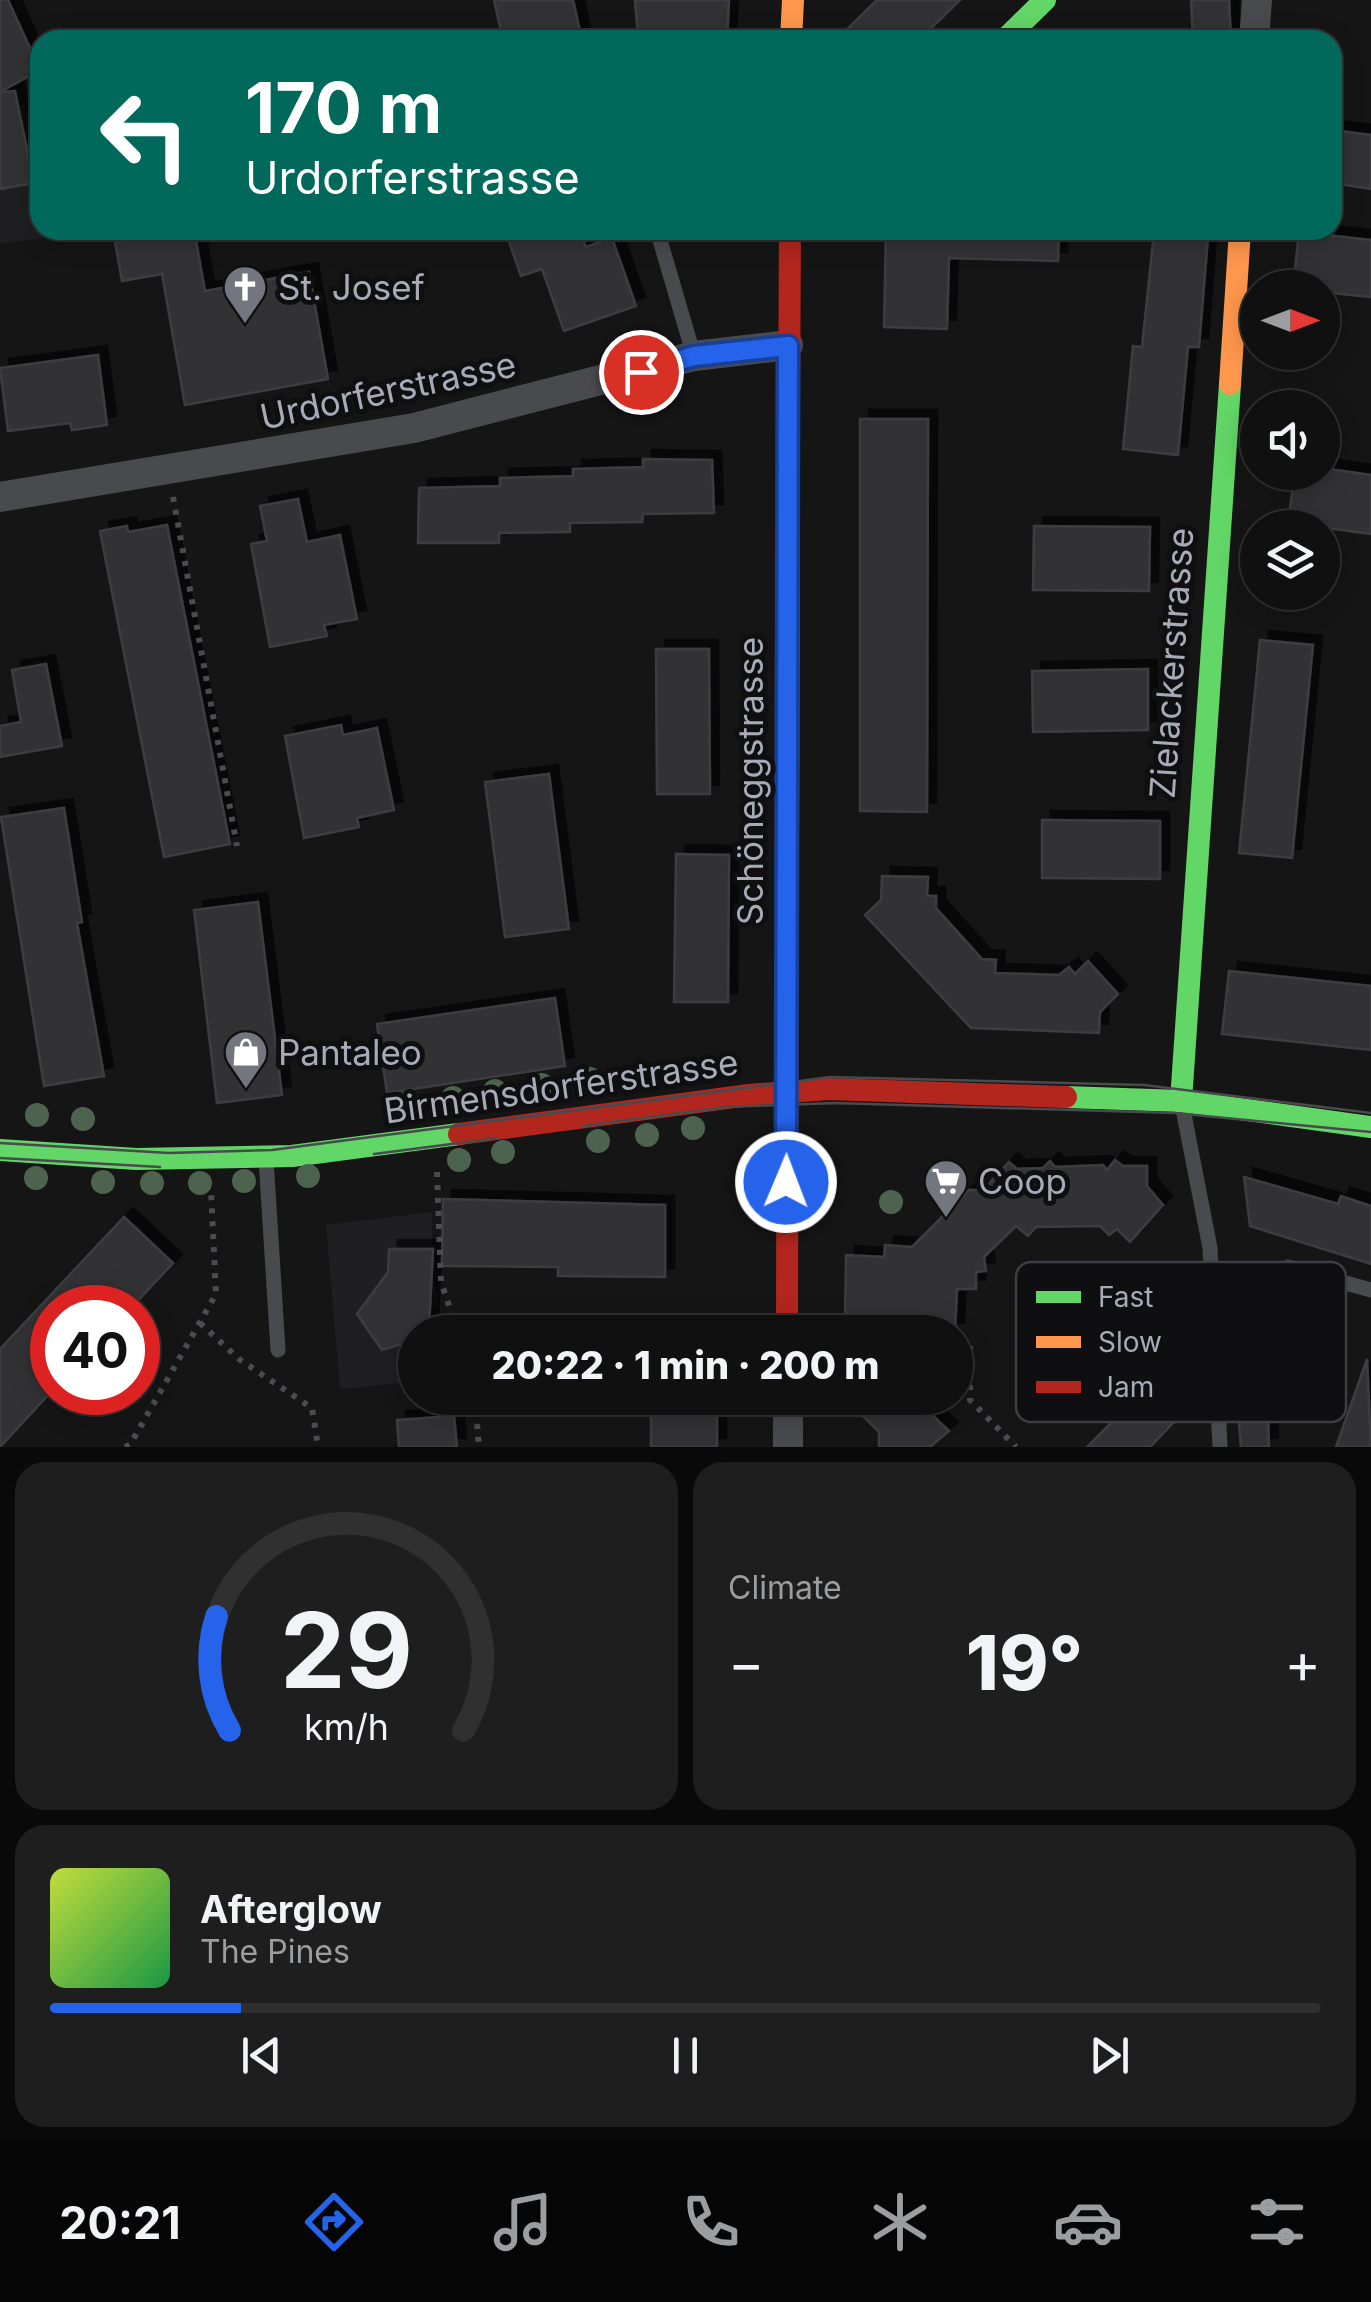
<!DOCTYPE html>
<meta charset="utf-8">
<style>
body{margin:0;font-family:Inter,sans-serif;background:#1e1e1e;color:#f1f3f6;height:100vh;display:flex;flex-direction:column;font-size:38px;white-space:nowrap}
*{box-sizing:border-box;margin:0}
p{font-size:32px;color:#9c9d9f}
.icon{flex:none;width:55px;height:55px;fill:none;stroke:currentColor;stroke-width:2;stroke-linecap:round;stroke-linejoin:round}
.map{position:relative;height:1447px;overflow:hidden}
.sheet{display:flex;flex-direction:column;gap:15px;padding:15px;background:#090909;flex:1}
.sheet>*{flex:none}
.hud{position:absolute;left:30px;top:30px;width:1312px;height:210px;border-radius:30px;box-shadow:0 5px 25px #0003,0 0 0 2px #303030;background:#00695c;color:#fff;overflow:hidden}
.needle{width:65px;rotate:90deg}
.controls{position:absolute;left:1240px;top:270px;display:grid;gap:20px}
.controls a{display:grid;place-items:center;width:100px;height:100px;border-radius:50%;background:#101010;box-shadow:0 5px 25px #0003,0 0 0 2px #303030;font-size:50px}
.speed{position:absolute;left:30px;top:1285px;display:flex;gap:20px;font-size:50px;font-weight:700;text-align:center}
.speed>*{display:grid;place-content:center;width:130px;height:130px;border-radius:50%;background:#101010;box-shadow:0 5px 25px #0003,0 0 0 2px #303030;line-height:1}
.speed .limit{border:15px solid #d22;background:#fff;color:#111}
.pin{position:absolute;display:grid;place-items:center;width:85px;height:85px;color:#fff;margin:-42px;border:5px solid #fff;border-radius:50%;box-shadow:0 2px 10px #0007}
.me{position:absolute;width:110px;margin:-55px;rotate:1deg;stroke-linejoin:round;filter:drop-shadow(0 0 8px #0008)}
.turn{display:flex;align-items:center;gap:35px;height:210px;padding:0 50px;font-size:45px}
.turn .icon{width:130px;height:130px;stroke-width:2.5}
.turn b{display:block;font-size:70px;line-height:85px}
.big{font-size:75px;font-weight:800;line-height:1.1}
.sheet .tile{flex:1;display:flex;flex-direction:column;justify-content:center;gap:15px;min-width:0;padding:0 35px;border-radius:30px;background:#1e1e1e}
.sheet .dial{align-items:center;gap:0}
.dial svg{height:260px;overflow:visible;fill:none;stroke:#303030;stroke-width:7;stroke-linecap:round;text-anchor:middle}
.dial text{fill:#f1f3f6;stroke:none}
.song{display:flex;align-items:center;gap:30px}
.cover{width:120px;height:120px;border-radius:15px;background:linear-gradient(135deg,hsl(70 70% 55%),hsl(140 70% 35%))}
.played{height:10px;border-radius:5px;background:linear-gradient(90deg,#2563eb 15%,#303030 15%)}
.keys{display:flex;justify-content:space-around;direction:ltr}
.heat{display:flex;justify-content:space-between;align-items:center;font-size:55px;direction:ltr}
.sheet .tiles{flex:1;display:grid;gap:15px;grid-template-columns:1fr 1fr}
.tile:last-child{grid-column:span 2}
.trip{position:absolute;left:398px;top:1315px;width:575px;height:100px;border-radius:50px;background:#101010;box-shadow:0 5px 25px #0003,0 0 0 2px #303030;font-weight:800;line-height:100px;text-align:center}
.tab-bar{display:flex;height:160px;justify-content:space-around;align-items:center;background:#060606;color:#9c9d9f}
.tab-bar .icon{width:70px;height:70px}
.tab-bar .on{color:#2563eb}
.tab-bar b{font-size:45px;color:#f1f3f6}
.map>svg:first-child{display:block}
.built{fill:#1f1f22}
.building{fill:#323335;stroke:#3d3e41;stroke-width:2.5;filter:url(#shadow)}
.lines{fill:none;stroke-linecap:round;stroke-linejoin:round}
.path{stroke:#4b4c50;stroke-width:6;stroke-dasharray:5 8;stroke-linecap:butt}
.lane{stroke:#494a4e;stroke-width:15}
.street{stroke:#494a4e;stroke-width:30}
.fast{stroke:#63d668;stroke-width:22}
.slow{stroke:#ff974d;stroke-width:22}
.jam{stroke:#b3261e;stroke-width:22}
.tram{stroke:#494a4d;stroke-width:2.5}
.tree{fill:#4e634f}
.route-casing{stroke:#184099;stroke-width:25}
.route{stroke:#2563eb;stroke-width:18}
.labels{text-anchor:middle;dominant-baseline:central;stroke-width:10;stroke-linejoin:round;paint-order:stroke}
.poi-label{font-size:35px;fill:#a6abb7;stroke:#0f0f11;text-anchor:start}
.street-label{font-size:35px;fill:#a6abb7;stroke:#0f0f11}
.key{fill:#0f0f11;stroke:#3c3e43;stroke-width:2.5}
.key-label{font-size:28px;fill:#a6abb7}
</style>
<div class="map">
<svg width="1371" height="1447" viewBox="0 0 1371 1447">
<defs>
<filter id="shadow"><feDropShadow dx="9" dy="-9" stdDeviation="0" flood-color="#0009"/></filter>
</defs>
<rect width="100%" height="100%" fill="#151515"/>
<path class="built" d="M24,105L26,116L40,111V230L91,231L0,244V109Z
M432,1212V1272L438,1306H430L429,1332H415V1382L340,1389L326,1225Z"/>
<path class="building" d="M0,0H8L40,70L0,92L15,91L28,155L40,153V182L0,189Z
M494,0H573L582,40H503Z
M635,0H729L727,40L638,38Z
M877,0H960L919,40H836Z
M1191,0H1229L1231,40H1193Z
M1332,130L1371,135V189L1332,183Z
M139,230H194L205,291L309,272L328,379L185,405L162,274L122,281L115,242L140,239Z
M505,230H579L586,247L612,238L636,306L564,331L542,269L521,276Z
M886,230H1059L1058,261L949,258L947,329L884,327Z
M1154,232L1208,237L1199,347H1188L1178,455L1123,449L1133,346L1142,347Z
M1299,232L1371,240V297L1322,292V288H1293Z
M98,355L107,425L72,430L70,423L8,431L0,368Z
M860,419H928L927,812L860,811Z
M643,459L712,460L714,513L643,514L642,522L570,523V532L499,533V543H418L419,488L500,486V478L573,476V469L643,467Z
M1322,468L1371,475V534L1288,523L1295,472H1322Z
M298,499L307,542L340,535L357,619L324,625L327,636L270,647L251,544L267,541L260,506Z
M167,525L230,844L164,857L100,531L127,526L128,532Z
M1034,526L1150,527L1149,591L1033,590Z
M1260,640L1313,645L1292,858L1239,853Z
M656,649H709L710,794H657Z
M46,664L62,746L0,757V726L21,722L12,670Z
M1148,669V730L1033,732L1032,671Z
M341,725L343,735L377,728L394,810L357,818L359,827L304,838L285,736Z
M549,774L569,929L505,937L485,782Z
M64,808L82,922L77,923L104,1076L44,1086L1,817Z
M1042,820L1160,821V879L1042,878Z
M676,854L729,855L728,1002H674Z
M882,876L928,877L927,896H936V908L982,959L996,960L995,973L1059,975L1069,967L1075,974L1088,961L1118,994L1100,1012L1099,1033L971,1028L865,915L881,900Z
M258,902L282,1095L217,1103L194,910Z
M1229,971L1371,986V1050L1222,1034Z
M555,998L565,1066L387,1093L377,1024Z
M1115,1160L1123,1166H1147V1186L1163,1205L1130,1242L1117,1229L1109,1235L1100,1226L1036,1227L1028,1236L1016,1226L984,1257L986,1271L976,1272V1289H957L955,1332L845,1329L846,1255L884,1257L885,1245L912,1247L969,1190H983L1009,1162L1017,1169L1043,1168L1050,1161L1055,1167L1103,1165L1107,1170Z
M1244,1177L1338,1204L1341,1196L1371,1206V1264L1250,1226Z
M443,1199L665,1205V1277L558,1276V1267L442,1266Z
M124,1217L173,1263L131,1308H52V1391L0,1447V1349Z
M389,1249H433L429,1326L425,1332H415V1340L382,1350L357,1314L388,1272Z
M1236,1350L1266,1361L1269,1447H1241L1238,1412H1230L1227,1367H1236Z
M1168,1354L1181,1367H1205L1207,1413H1187V1421H1175L1150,1447H1087L1120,1414L1114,1407Z
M1367,1359L1371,1447H1336Z
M651,1398H717V1447H651Z
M845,1398H914L949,1431L930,1447H879V1432Z
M454,1416L457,1447H399L397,1420Z"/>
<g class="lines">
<path class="path" d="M173,497L237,846
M437,1172L441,1282L458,1332
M200,1323L239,1359L312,1408L318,1447
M970,1346V1400L1016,1447
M475,1398L479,1447
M125,1447L130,1445L216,1294L211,1191"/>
<path class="lane" d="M657,230L694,356
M1182,1104L1210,1248L1220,1447
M266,1159L278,1350
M1288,1267L1371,1290"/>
<path class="street" d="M1254,40L1257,0
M0,497L414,428L694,356L788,345
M788,1398V1447"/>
<path class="fast" d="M1004,40L1045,0
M1066,1097L1181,1101L1371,1127
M1181,1101L1230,384
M0,1150L136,1159L292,1156L459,1134"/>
<path class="slow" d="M791,40L793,0
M1230,384L1240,230
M788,847L789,415"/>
<path class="jam" d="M789,415L790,230
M459,1134L749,1095L828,1089L1066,1097
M787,1332L788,847"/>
<path class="tram" d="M582,1126L726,1107L835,1103L1174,1113L1371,1132
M0,1143L169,1153L272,1150L830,1077L1144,1085L1371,1113
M374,1154L498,1138
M0,1158L160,1167"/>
</g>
<g class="tree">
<circle cx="590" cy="1079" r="12"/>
<circle cx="542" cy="1085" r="12"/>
<circle cx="495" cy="1091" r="12"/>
<circle cx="453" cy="1098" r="12"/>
<circle cx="405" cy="1104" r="12"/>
<circle cx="37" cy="1115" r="12"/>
<circle cx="83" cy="1119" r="12"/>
<circle cx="693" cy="1128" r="12"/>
<circle cx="647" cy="1135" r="12"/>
<circle cx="598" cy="1141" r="12"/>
<circle cx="503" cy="1152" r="12"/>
<circle cx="459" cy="1160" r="12"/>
<circle cx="308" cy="1176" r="12"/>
<circle cx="36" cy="1178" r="12"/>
<circle cx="244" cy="1181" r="12"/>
<circle cx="103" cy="1182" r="12"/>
<circle cx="152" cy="1183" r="12"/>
<circle cx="200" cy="1183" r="12"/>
<circle cx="891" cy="1202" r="12"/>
</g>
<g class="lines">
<g class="route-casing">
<path id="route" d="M641,372L694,356L788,346L786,1182"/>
</g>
<use href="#route" class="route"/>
</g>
<defs>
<g id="church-pin" transform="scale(2.25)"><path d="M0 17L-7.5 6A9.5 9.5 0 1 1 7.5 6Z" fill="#73767e" stroke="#0f0f11"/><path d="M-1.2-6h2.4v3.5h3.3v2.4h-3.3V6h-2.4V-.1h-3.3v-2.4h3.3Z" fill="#fff"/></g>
<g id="shop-pin" transform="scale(2.25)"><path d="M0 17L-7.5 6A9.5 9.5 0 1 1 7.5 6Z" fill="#73767e" stroke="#0f0f11"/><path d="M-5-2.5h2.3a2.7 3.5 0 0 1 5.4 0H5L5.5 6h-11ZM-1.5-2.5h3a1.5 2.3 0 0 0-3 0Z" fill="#fff"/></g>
<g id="supermarket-pin" transform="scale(2.25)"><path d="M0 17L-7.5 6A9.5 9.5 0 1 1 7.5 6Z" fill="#73767e" stroke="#0f0f11"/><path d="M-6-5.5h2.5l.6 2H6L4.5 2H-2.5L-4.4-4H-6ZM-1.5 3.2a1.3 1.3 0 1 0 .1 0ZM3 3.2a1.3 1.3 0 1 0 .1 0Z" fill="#fff"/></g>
</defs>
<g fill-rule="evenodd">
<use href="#church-pin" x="245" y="287"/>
<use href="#shop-pin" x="246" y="1052"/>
<use href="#supermarket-pin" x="946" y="1181"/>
</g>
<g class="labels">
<g class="poi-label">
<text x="278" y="287">St. Josef</text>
<text x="278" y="1052">Pantaleo</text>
<text x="978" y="1181">Coop</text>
</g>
<g class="street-label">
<text transform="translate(388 390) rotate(-12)">Urdorferstrasse</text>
<text transform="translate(1171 663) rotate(-86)">Zielackerstrasse</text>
<text transform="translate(750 781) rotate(-90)">Schöneggstrasse</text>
<text transform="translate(561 1086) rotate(-8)">Birmensdorferstrasse</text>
</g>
</g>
<rect x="1016" y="1262" width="330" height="160" rx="15" class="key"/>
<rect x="1036" y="1291" width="45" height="12" fill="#63d668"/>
<rect x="1036" y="1336" width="45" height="12" fill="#ff974d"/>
<rect x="1036" y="1381" width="45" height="12" fill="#b3261e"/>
<g class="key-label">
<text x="1098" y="1307">Fast</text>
<text x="1098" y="1352">Slow</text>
<text x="1098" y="1397">Jam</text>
</g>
</svg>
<div class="controls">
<a><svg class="needle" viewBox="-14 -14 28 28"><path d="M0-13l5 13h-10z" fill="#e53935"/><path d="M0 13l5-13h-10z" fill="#9c9d9f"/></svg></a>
<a><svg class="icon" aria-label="sound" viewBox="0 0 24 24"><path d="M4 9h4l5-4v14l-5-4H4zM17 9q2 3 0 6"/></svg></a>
<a><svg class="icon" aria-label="layers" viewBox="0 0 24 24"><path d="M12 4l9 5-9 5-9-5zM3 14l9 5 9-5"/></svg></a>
</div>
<div class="speed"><div class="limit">40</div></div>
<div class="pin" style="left:641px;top:372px;background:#d93025"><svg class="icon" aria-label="arrive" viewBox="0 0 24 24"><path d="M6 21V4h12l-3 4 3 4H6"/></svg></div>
<svg class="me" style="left:786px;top:1182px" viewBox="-20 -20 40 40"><circle r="17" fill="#2563eb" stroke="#fff" stroke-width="3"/><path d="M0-11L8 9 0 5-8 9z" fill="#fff"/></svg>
<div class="trip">20:22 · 1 min · 200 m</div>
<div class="hud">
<div class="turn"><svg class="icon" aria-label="left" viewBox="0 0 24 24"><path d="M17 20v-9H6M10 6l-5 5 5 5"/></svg><div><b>170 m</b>Urdorferstrasse</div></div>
</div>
</div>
<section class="sheet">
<div class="tiles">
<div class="tile dial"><svg viewBox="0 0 100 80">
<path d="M14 69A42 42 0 1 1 86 69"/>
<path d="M14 69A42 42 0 0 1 10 34" stroke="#2563eb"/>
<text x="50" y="56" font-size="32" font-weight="700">29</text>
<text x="50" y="72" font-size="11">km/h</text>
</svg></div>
<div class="tile"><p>Climate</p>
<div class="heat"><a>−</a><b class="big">19°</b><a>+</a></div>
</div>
<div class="tile">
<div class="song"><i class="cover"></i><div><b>Afterglow</b><p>The Pines</p></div></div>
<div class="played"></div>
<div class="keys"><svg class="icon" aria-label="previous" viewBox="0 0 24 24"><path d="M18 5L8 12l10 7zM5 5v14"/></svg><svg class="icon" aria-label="pause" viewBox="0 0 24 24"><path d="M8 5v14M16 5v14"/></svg><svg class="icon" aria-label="next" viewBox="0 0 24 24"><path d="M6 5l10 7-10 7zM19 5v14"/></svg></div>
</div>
</div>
</section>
<nav class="tab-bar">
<b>20:21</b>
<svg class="icon on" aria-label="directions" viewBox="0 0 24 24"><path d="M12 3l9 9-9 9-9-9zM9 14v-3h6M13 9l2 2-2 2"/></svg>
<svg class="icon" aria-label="music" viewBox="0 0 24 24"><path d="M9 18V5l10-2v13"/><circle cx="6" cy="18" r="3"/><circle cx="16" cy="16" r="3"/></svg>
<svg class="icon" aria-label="phone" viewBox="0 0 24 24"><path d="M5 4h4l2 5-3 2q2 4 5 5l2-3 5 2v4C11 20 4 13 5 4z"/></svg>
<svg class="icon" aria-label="climate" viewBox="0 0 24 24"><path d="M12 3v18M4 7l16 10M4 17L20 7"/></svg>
<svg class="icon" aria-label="car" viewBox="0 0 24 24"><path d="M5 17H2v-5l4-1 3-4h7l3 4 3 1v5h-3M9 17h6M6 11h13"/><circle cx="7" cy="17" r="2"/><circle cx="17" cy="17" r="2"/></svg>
<svg class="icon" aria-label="filters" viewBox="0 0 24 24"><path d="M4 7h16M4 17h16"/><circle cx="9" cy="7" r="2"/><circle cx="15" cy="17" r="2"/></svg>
</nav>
